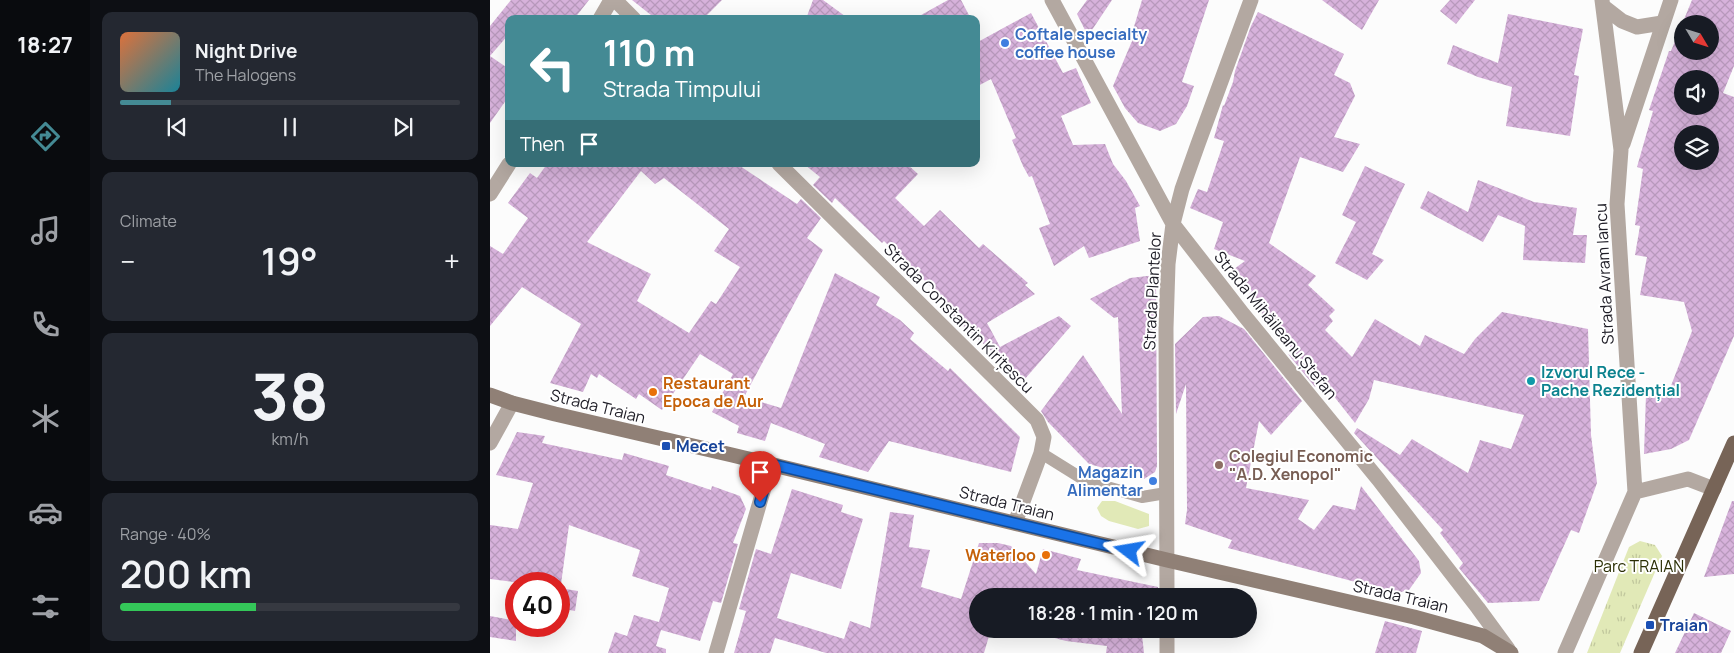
<!DOCTYPE html>
<meta charset="utf-8">
<style>
body{margin:0;font-family:Manrope,sans-serif;background:#242831;color:#f1f3f6;height:100vh;display:flex;flex-direction:column;font-size:19px;white-space:nowrap}
*{box-sizing:border-box;margin:0}
p{font-size:16px;color:#9ea1a6}
.icon{flex:none;width:28px;height:28px;fill:none;stroke:currentColor;stroke-width:2;stroke-linecap:round;stroke-linejoin:round}
.map{position:relative;flex:1;overflow:hidden}
.side{display:flex;flex-direction:column;gap:12px;padding:12px;background:#0d0f14;width:400px}
.side>*{flex:none}
.hud{position:absolute;left:15px;top:15px;width:475px;height:152px;border-radius:10px;box-shadow:0 5px 20px #0002;background:#448a94;color:#fff;overflow:hidden}
.needle{width:32px;rotate:128deg}
.controls{position:absolute;left:1184px;top:15px;display:grid;gap:10px}
.controls a{display:grid;place-items:center;width:45px;height:45px;border-radius:50%;background:#171b24;box-shadow:0 5px 20px #0002;font-size:25px}
.speed{position:absolute;left:15px;top:572px;display:flex;gap:10px;font-size:25px;font-weight:700;text-align:center}
.speed>*{display:grid;place-content:center;width:65px;height:65px;border-radius:50%;background:#171b24;box-shadow:0 5px 20px #0002;line-height:1}
.speed .limit{border:8px solid #d22;background:#fff;color:#111}
.pin{position:absolute;display:grid;place-items:center;width:42px;height:42px;color:#fff;margin:-51px -21px;border-radius:50% 50% 50% 0;rotate:-45deg;box-shadow:0 0 5px #0007}
.pin .icon{rotate:45deg}
.me{position:absolute;width:55px;margin:-28px;rotate:284deg;stroke-linejoin:round;filter:drop-shadow(0 0 4px #0008)}
.turn{display:flex;align-items:center;gap:18px;height:105px;padding:0 15px;font-size:22px}
.turn .icon{width:65px;height:65px;stroke-width:2.5}
.turn b{display:block;font-size:35px;line-height:42px}
.then{display:flex;align-items:center;height:48px;padding:0 15px;background:#0003;gap:10px;font-size:19px}
.big{font-size:38px;font-weight:600;line-height:1.1}
.side .widget{flex:1;display:flex;flex-direction:column;justify-content:center;gap:8px;min-width:0;padding:0 18px;border-radius:10px;background:#242831}
.side .dial{align-items:center;gap:0}
.dial b{font-size:65px;line-height:1}
.song{display:flex;align-items:center;gap:15px}
.cover{width:60px;height:60px;border-radius:8px;background:linear-gradient(135deg,hsl(20 70% 55%),hsl(190 70% 35%))}
.played{height:5px;border-radius:2px;background:linear-gradient(90deg,#448a94 15%,#363941 15%)}
.keys{display:flex;justify-content:space-around;direction:ltr}
.heat{display:flex;justify-content:space-between;align-items:center;font-size:28px;direction:ltr}
.charge{height:8px;border-radius:4px;background:linear-gradient(90deg,#34c759 40%,#363941 0)}
.trip{position:absolute;left:479px;top:588px;width:288px;height:50px;border-radius:25px;background:#171b24;box-shadow:0 5px 20px #0002;font-weight:600;line-height:50px;text-align:center}
main{display:flex;flex:1;min-height:0}
.menu{display:flex;flex-direction:column;width:90px;justify-content:space-around;align-items:center;background:#090b0e;color:#9ea1a6}
.menu .icon{width:35px;height:35px}
.menu .on{color:#448a94}
.menu b{font-size:22px;color:#f1f3f6}
.map>svg:first-child{display:block}
.green{fill:#e1e9b7}
.park{fill:url(#park-tufts)}
.building{fill:url(#building-cross-hatch);fill-rule:evenodd}
.lines{fill:none;stroke-linecap:round;stroke-linejoin:round}
.lane{stroke:#b3a8a1;stroke-width:12}
.street{stroke:#b3a8a1;stroke-width:15}
.secondary{stroke:#908076;stroke-width:15}
.primary{stroke:#776457;stroke-width:15}
.route-casing{stroke:#114b97;stroke-width:12}
.route{stroke:#1a73e8;stroke-width:9}
.shop-dot{fill:#3f7fe0;stroke:#fff;stroke-width:2}
.culture-dot{fill:#0f9aa8;stroke:#fff;stroke-width:2}
.food-dot{fill:#e8710a;stroke:#fff;stroke-width:2}
.transit-dot{fill:#1a4fb4;stroke:#fff;stroke-width:2}
.education-dot{fill:#8d6e63;stroke:#fff;stroke-width:2}
.labels{text-anchor:middle;dominant-baseline:central;stroke-width:4;stroke-linejoin:round;paint-order:stroke}
.shop-label{font-size:16px;font-weight:bold;fill:#366cbe;stroke:#fff;text-anchor:start}
.street-label{font-size:16px;fill:#1e1d26;stroke:#fff}
.culture-label{font-size:16px;font-weight:bold;fill:#0d838f;stroke:#fff;text-anchor:start}
.food-label{font-size:16px;font-weight:bold;fill:#c56008;stroke:#fff;text-anchor:start}
.transit-label{font-size:16px;font-weight:bold;fill:#164399;stroke:#fff;text-anchor:start}
.education-label{font-size:16px;font-weight:bold;fill:#785e54;stroke:#fff;text-anchor:start}
.park-label{font-size:16px;fill:#2b2f05;stroke:#fff}
</style>
<main>
<nav class="menu">
<b>18:27</b>
<svg class="icon on" aria-label="directions" viewBox="0 0 24 24"><path d="M12 3l9 9-9 9-9-9zM9 14v-3h6M13 9l2 2-2 2"/></svg>
<svg class="icon" aria-label="music" viewBox="0 0 24 24"><path d="M9 18V5l10-2v13"/><circle cx="6" cy="18" r="3"/><circle cx="16" cy="16" r="3"/></svg>
<svg class="icon" aria-label="phone" viewBox="0 0 24 24"><path d="M5 4h4l2 5-3 2q2 4 5 5l2-3 5 2v4C11 20 4 13 5 4z"/></svg>
<svg class="icon" aria-label="climate" viewBox="0 0 24 24"><path d="M12 3v18M4 7l16 10M4 17L20 7"/></svg>
<svg class="icon" aria-label="car" viewBox="0 0 24 24"><path d="M5 17H2v-5l4-1 3-4h7l3 4 3 1v5h-3M9 17h6M6 11h13"/><circle cx="7" cy="17" r="2"/><circle cx="17" cy="17" r="2"/></svg>
<svg class="icon" aria-label="filters" viewBox="0 0 24 24"><path d="M4 7h16M4 17h16"/><circle cx="9" cy="7" r="2"/><circle cx="15" cy="17" r="2"/></svg>
</nav>
<section class="side">
<div class="widget">
<div class="song"><i class="cover"></i><div><b>Night Drive</b><p>The Halogens</p></div></div>
<div class="played"></div>
<div class="keys"><svg class="icon" aria-label="previous" viewBox="0 0 24 24"><path d="M18 5L8 12l10 7zM5 5v14"/></svg><svg class="icon" aria-label="pause" viewBox="0 0 24 24"><path d="M8 5v14M16 5v14"/></svg><svg class="icon" aria-label="next" viewBox="0 0 24 24"><path d="M6 5l10 7-10 7zM19 5v14"/></svg></div>
</div>
<div class="widget"><p>Climate</p>
<div class="heat"><a>−</a><b class="big">19°</b><a>+</a></div>
</div>
<div class="widget dial"><b>38</b><p>km/h</p></div>
<div class="widget"><p>Range · 40%</p><b class="big">200 km</b><div class="charge"></div></div>
</section>
<div class="map">
<svg width="1244" height="653" viewBox="0 0 1244 653">
<defs>
<pattern id="park-tufts" width="24" height="20" patternUnits="userSpaceOnUse" patternTransform="scale(1.25)"><rect width="24" height="20" fill="#e1e9b7"/><path d="M3 7l-1-3M5 7V3M7 7l1-3M15 17l-1-3M17 17v-4M19 17l1-3" fill="none" stroke="#c1c79d"/></pattern>
<pattern id="building-cross-hatch" width="8" height="8" patternUnits="userSpaceOnUse" patternTransform="scale(1.25)"><rect width="8" height="8" fill="#d7b2db"/><path d="M0 0l8 8M0 8l8-8" fill="none" stroke="#b899bc"/></pattern>
</defs>
<rect width="100%" height="100%" fill="#fcfcfc"/>
<path class="green" d="M612,501H625L659,514V526L648,529L619,521L611,516L607,508Z"/>
<path class="park" d="M1150,541L1165,545L1172,556L1130,653H1097L1139,547Z"/>
<path class="building" d="M21,0H99L84,19H19V34L0,56L19,69V96L0,123V26Z
M142,0H232L213,19H166Z
M323,0H333L359,19H316Z
M458,0H471L481,19H424Z
M597,0H622L598,36L587,14Z
M652,0H719L692,82L704,86L697,106L686,124L670,131L648,123L635,108L623,86L642,41L640,40Z
M832,0H889L872,30Z
M960,0H985L966,24L950,11Z
M1202,0H1244V66L1233,93L1244,97V336L1199,440L1181,449L1154,454L1156,394L1179,391L1202,331L1194,302L1150,295L1157,257L1145,255L1150,226L1145,225L1153,169L1147,167L1163,111L1159,110L1179,51H1181ZM1192,24H1220V51H1192ZM1192,79H1220V106H1192ZM1192,134H1220V161H1192Z
M768,12L854,54L844,75L860,83L865,96L844,137L870,144L853,172L810,157L779,243L826,276L818,285L845,310L839,316L843,321L835,330L862,357L885,319L930,346L935,335L974,354L985,339L1012,312L1098,329L1101,435L1107,483L1089,533L1081,530L1049,601L998,603L969,568L973,563L950,533L953,530L864,433L867,428L910,455L922,439L978,473L990,440L1021,449L1034,415L884,380L879,399L865,423L831,380L825,387L798,354L815,364L757,296L762,291L744,269L755,261L724,249L733,222L700,208L708,189L717,192L734,141L724,138L733,105L734,106L743,82L745,71L761,26Z
M541,13L573,73L586,68L601,103L571,116L583,145L615,144L623,164L636,181L650,206L645,208L650,241L599,258L594,246L564,266L549,228L560,224L542,176L539,177L533,166L522,140L526,138L501,79L486,87V43Z
M1018,14L1093,29L1084,75L1089,76L1080,136L1016,126L1022,87L988,77L957,64L963,45L1008,63Z
M57,164H247L307,204L311,199L331,218L317,238L333,250L254,397L291,408L345,273L390,297L386,305L410,320L424,333L420,339L458,371L460,368L530,437L521,472L399,441L378,472L329,457L335,444L281,423L275,441L247,433L249,426L222,412L243,374L210,354L172,410L149,394L146,399L109,374L107,378L101,374L93,392L60,383L91,324L32,287L0,326V246L13,254L38,218L18,203L40,173L47,178ZM151,171L165,184L174,178L239,229L224,251L250,267L226,304L221,301L199,333L147,301L161,274L97,242Z
M314,164H417L428,174L405,198L434,226L450,210L489,248L493,244L538,283L535,285L545,294L497,323L510,347L569,316L581,326L534,380L461,315L465,310L394,241L392,243L345,198L342,203L323,185L330,177Z
M875,166L915,184L882,254L894,260L877,280L845,263L866,222L852,215Z
M988,180L1044,202L1087,208L1083,235H1097L1095,263L1033,260L1035,226L1008,215L993,242L930,208L938,191L978,212Z
M666,275L667,466L665,472L654,479L599,464L558,422L551,411L593,355L632,414L628,317L624,318L600,299L640,278Z
M729,316L754,329L812,401L781,435L769,421L756,488L819,500L808,519L824,530L843,505L865,510L871,486L929,561L931,573L919,590L907,593L738,548L742,540L695,524L697,510L696,384L686,414L685,344L713,317Z
M27,432L55,436L52,443L132,460L134,453L179,466L176,475L221,490L222,486L250,496L256,509L243,543L248,544L231,603L223,601L210,641L171,630L166,646L176,649V653H118L125,632L137,636L144,615L169,622L179,588L142,576L150,550L79,525L71,584H24V582L0,579V525L28,529L43,483L6,475Z
M302,489L353,505L351,512L373,519L351,589L301,573L287,618L354,639L360,621L380,628L400,512L424,515L419,547L440,550L431,587L471,599L489,543H508L521,546L546,574L553,549L591,559L587,570L668,587V596H488V629H513L510,638L499,636L494,653H336L285,638L280,653H244L256,611L249,609L266,549L281,554Z
M1242,501H1244V574L1214,577Z
M69,588L88,591L85,611L69,608Z
M1204,613L1241,631L1231,653H1185Z
M0,616L26,621V641L0,637Z
M895,621L932,631L926,653H885Z
M531,629H624L623,634L652,635L654,653H616L617,646L576,641Z"/>
<g class="lines">
<path class="lane" d="M551,453L596,481L652,497L676,493"/>
<path class="street" d="M125,0L144,19
M562,0L683,224L753,314L888,479L988,608L1018,649
M1114,7L1132,21L1147,27L1172,23
M110,19L121,0
M1133,144L1181,0
M289,164L547,420L554,437L551,453L525,523
M0,194L19,164
M0,443L22,403
M1145,492L1198,479L1224,489
M677,596L676,328L678,264L683,224L692,189L708,144L761,0
M677,629V653
M226,653L281,464
M1075,653L1145,492L1127,204L1131,150L1112,0"/>
<path class="secondary" d="M0,395L22,403L65,414L242,455L677,560L924,617L993,636L1021,653"/>
<path class="primary" d="M1151,653L1244,443"/>
</g>
<g class="lines">
<g class="route-casing">
<path id="route" d="M270,502L281,464L639,551"/>
</g>
<use href="#route" class="route"/>
</g>
<g class="shop-dot">
<circle cx="515" cy="43" r="5"/>
<circle cx="663" cy="481" r="5"/>
</g>
<circle class="culture-dot" cx="1041" cy="381" r="5"/>
<g class="food-dot">
<circle cx="163" cy="392" r="5"/>
<circle cx="556" cy="555" r="5"/>
</g>
<g class="transit-dot">
<rect x="171" y="441" width="10" height="10" rx="2.5"/>
<rect x="1155" y="620" width="10" height="10" rx="2.5"/>
</g>
<circle class="education-dot" cx="729" cy="465" r="5"/>
<g class="labels">
<g class="shop-label">
<text x="525" y="34">Coftale specialty<tspan x="525" dy="18">coffee house</tspan></text>
<text x="653" y="472" text-anchor="end">Magazin<tspan x="653" dy="18">Alimentar</tspan></text>
</g>
<g class="street-label">
<text transform="translate(1114 274) rotate(-93)">Strada Avram Iancu</text>
<text transform="translate(662 291) rotate(-87)">Strada Plantelor</text>
<text transform="translate(469 318) rotate(45)">Strada Constantin Kirițescu</text>
<text transform="translate(786 325) rotate(51)">Strada Mihăileanu Ștefan</text>
<text transform="translate(108 406) rotate(14)">Strada Traian</text>
<text transform="translate(517 503) rotate(14)">Strada Traian</text>
<text transform="translate(911 596) rotate(13)">Strada Traian</text>
</g>
<g class="culture-label">
<text x="1051" y="372">Izvorul Rece -<tspan x="1051" dy="18">Pache Rezidențial</tspan></text>
</g>
<g class="food-label">
<text x="173" y="383">Restaurant<tspan x="173" dy="18">Epoca de Aur</tspan></text>
<text x="546" y="555" text-anchor="end">Waterloo</text>
</g>
<g class="transit-label">
<text x="186" y="446">Mecet</text>
<text x="1170" y="625">Traian</text>
</g>
<g class="education-label">
<text x="739" y="456">Colegiul Economic<tspan x="739" dy="18">"A.D. Xenopol"</tspan></text>
</g>
<g class="park-label">
<text x="1149" y="566">Parc TRAIAN</text>
</g>
</g>
</svg>
<div class="controls">
<a><svg class="needle" viewBox="-14 -14 28 28"><path d="M0-13l5 13h-10z" fill="#e53935"/><path d="M0 13l5-13h-10z" fill="#9ea1a6"/></svg></a>
<a><svg class="icon" aria-label="sound" viewBox="0 0 24 24"><path d="M4 9h4l5-4v14l-5-4H4zM17 9q2 3 0 6"/></svg></a>
<a><svg class="icon" aria-label="layers" viewBox="0 0 24 24"><path d="M12 4l9 5-9 5-9-5zM3 14l9 5 9-5"/></svg></a>
</div>
<div class="speed"><div class="limit">40</div></div>
<div class="pin" style="left:270px;top:502px;background:#d93025"><svg class="icon" aria-label="arrive" viewBox="0 0 24 24"><path d="M6 21V4h12l-3 4 3 4H6"/></svg></div>
<svg class="me" style="left:639px;top:551px" viewBox="-20 -20 40 40"><path d="M0-17L14 15 0 8-14 15z" fill="#1a73e8" stroke="#fff" stroke-width="4"/></svg>
<div class="trip">18:28 · 1 min · 120 m</div>
<div class="hud">
<div class="turn"><svg class="icon" aria-label="left" viewBox="0 0 24 24"><path d="M17 20v-9H6M10 6l-5 5 5 5"/></svg><div><b>110 m</b>Strada Timpului</div></div>
<div class="then">Then<svg class="icon" aria-label="arrive" viewBox="0 0 24 24"><path d="M6 21V4h12l-3 4 3 4H6"/></svg></div>
</div>
</div>
</main>
